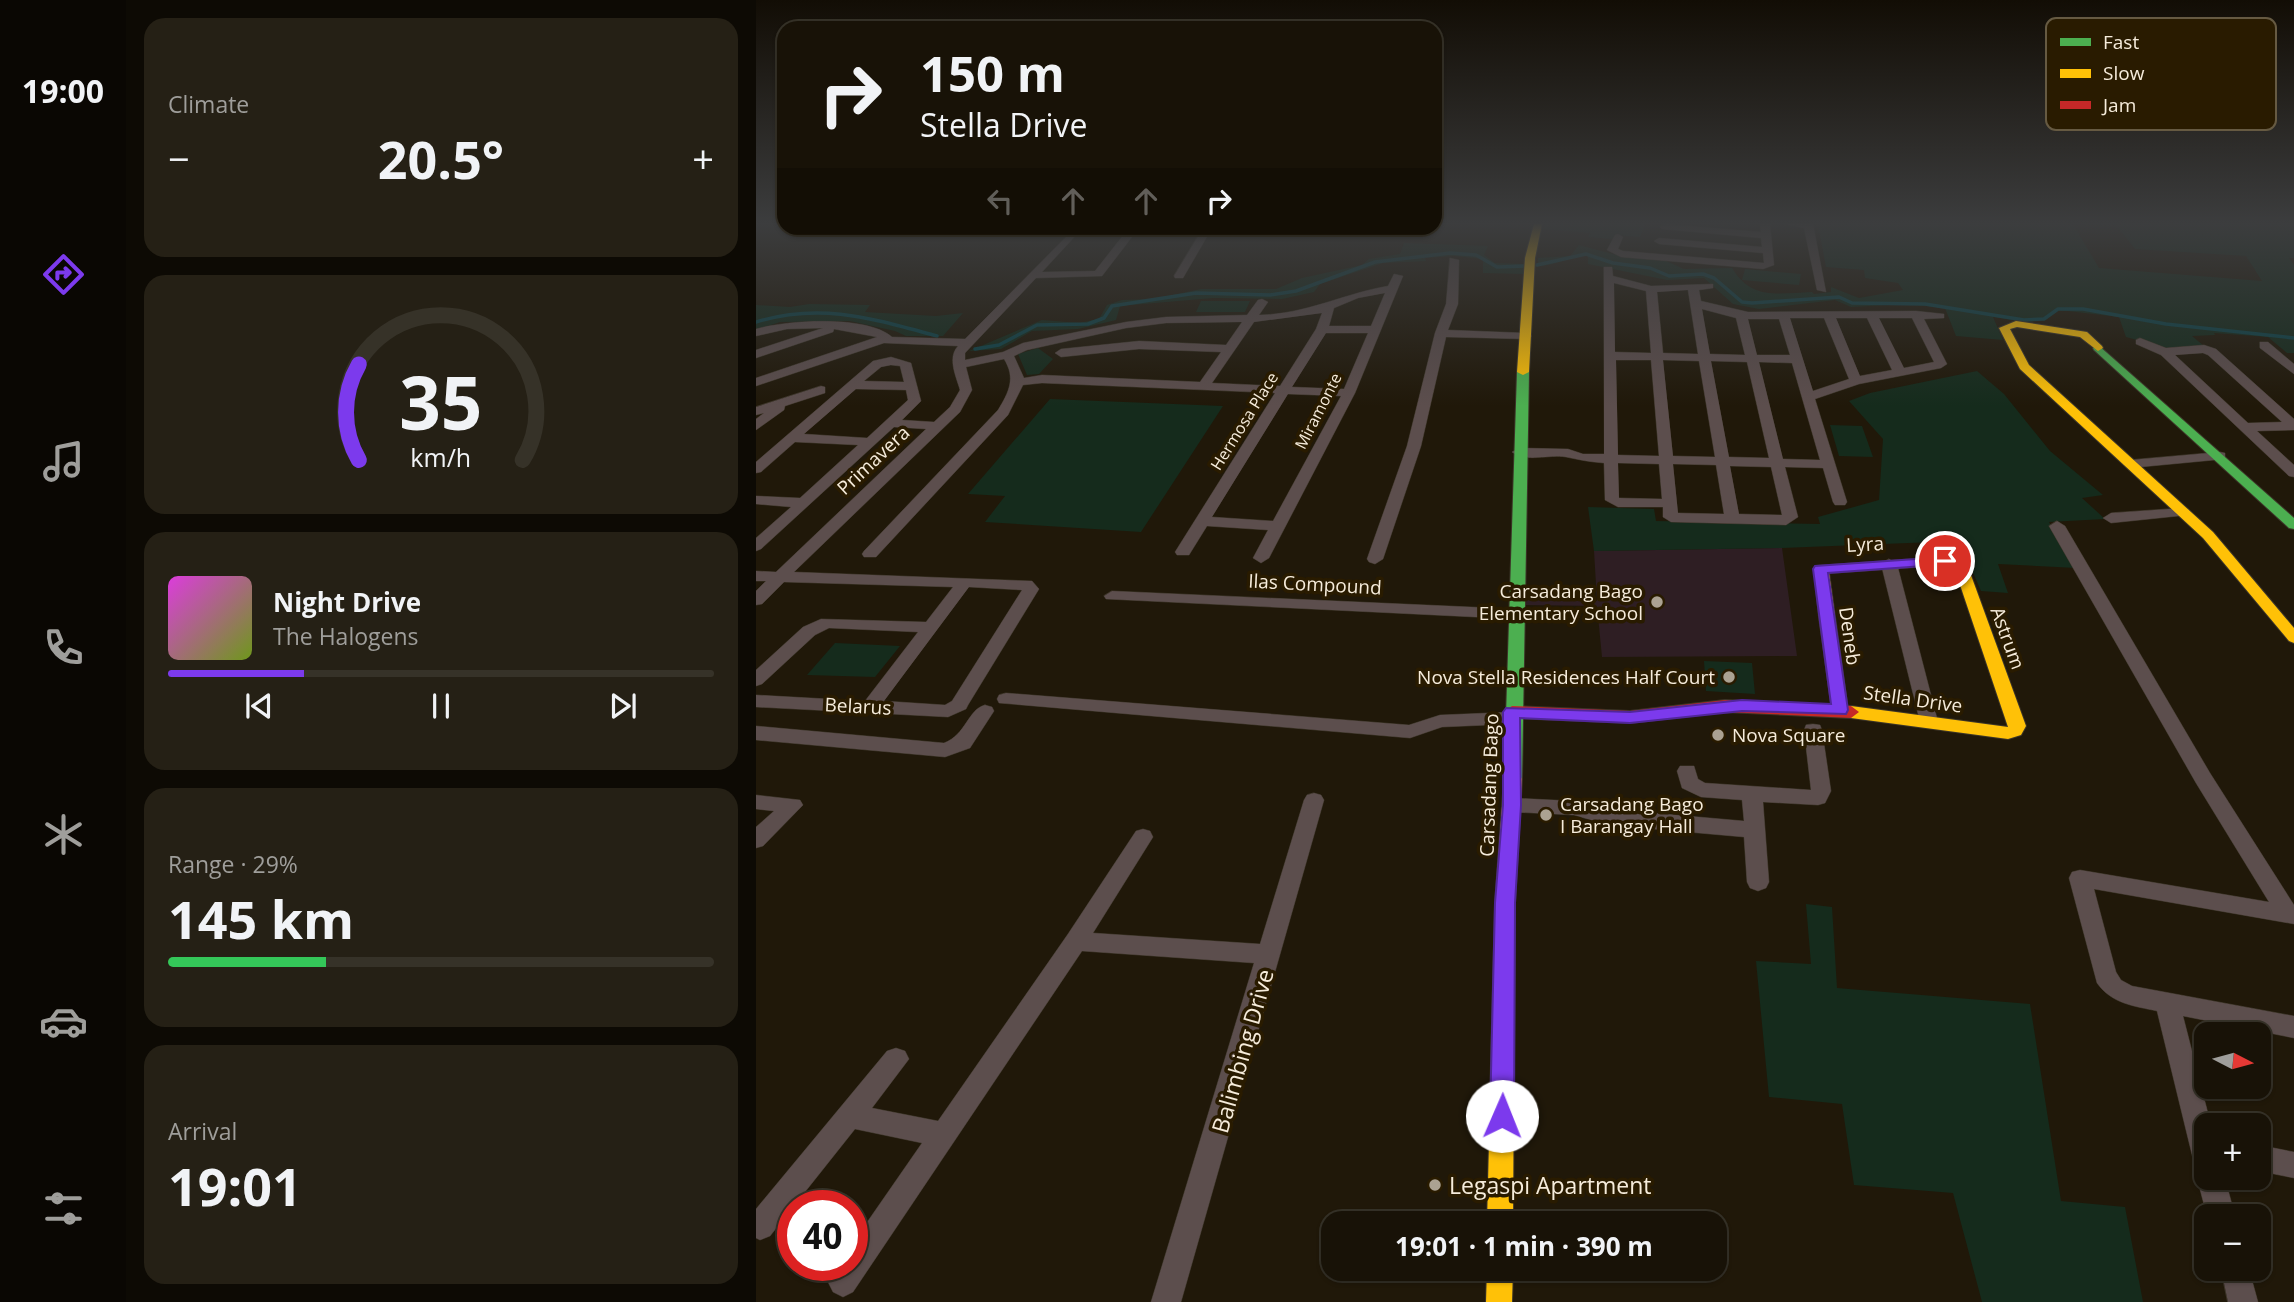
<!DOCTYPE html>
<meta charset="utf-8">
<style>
body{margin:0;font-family:"Open Sans",sans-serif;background:#252015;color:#f1f3f6;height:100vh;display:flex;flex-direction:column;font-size:26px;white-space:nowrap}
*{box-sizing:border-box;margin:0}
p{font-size:23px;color:#9f9e9b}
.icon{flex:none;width:38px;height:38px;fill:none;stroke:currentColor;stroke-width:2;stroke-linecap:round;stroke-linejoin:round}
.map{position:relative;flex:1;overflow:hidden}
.details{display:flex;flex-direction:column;gap:18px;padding:18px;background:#0d0a04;width:630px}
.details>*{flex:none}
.hud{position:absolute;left:21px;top:21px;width:665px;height:214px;border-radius:21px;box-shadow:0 2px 5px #0004,0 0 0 2px #363228;background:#181207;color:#f1f3f6;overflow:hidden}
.needle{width:46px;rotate:96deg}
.buttons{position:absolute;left:1438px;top:1022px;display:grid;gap:14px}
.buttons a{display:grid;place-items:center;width:77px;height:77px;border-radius:14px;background:#181207;box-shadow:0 2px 5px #0004,0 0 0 2px #363228;font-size:35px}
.speed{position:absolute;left:21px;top:1190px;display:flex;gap:14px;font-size:35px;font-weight:700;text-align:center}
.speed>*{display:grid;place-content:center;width:91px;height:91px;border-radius:50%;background:#181207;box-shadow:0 2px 5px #0004,0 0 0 2px #363228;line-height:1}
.speed .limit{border:10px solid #d22;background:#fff;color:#111}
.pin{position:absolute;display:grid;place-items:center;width:60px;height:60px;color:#fff;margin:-30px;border:4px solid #fff;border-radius:50%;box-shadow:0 2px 7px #0007}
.me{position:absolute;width:77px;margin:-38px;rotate:1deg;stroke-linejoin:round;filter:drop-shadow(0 0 5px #0008)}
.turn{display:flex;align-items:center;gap:24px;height:147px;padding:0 28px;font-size:32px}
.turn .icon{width:91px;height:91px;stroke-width:2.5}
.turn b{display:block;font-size:49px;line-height:60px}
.lanes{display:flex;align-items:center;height:66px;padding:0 28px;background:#0003;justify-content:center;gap:35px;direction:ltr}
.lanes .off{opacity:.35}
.big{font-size:52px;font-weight:700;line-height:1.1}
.details .card{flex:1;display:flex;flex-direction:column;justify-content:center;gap:10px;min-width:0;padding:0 24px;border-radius:21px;background:#252015}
.details .dial{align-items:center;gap:0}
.dial svg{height:182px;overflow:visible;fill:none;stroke:#363228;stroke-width:7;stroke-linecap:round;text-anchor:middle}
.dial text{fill:#f1f3f6;stroke:none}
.song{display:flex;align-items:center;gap:21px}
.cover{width:84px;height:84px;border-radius:10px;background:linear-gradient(135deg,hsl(300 70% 55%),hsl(80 70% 35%))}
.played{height:7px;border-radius:4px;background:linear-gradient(90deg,#7c3aed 25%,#363228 25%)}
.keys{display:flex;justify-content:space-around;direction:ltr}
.heat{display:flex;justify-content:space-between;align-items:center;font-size:38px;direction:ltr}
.charge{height:10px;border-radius:5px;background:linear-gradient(90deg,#34c759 29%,#363228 0)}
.trip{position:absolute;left:565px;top:1211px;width:406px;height:70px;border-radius:21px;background:#181207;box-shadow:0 2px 5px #0004,0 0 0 2px #363228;font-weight:700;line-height:70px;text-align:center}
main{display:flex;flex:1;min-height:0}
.tabs{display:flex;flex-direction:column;width:126px;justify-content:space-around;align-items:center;background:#0a0703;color:#9f9e9b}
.tabs .icon{width:49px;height:49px}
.tabs .active{color:#7c3aed}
.tabs b{font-size:32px;color:#f1f3f6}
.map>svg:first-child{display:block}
.education{fill:#2e1e23}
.green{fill:#152b1c}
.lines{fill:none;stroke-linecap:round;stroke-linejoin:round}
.stream{stroke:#0e444a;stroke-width:3.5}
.street-casing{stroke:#3c3528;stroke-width:1}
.fast-casing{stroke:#3c3528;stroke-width:2}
.slow-casing{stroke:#3c3528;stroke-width:2}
.jam-casing{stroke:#3c3528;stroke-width:2}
.street{fill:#5c4e4d;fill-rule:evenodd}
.fast{fill:#4caf50;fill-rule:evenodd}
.slow{fill:#ffc107;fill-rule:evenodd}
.jam{fill:#c62828;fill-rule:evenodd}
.route{fill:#7c3aed;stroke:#51269a;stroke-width:2}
.poi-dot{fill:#aba292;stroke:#291b00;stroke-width:2.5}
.labels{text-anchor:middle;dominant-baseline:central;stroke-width:7;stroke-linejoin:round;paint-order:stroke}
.far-street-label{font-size:16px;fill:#f6ecdb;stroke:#291b00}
.street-label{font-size:19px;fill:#f6ecdb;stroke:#291b00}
.poi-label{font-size:19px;fill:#f6ecdb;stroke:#291b00;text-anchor:end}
.near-street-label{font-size:23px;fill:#f6ecdb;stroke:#291b00}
.near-poi-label{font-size:23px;fill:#f6ecdb;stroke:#291b00;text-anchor:start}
.key{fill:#291b00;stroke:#665a42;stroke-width:2}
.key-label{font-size:19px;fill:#f6ecdb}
</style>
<main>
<nav class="tabs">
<b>19:00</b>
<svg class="icon active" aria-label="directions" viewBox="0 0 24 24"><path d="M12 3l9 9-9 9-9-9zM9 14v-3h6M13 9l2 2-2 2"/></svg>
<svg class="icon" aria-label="music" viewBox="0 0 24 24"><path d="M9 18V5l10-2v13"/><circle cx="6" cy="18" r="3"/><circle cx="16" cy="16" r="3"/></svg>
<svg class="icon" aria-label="phone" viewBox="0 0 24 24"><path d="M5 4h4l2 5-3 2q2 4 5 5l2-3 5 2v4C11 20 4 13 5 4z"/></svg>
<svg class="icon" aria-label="climate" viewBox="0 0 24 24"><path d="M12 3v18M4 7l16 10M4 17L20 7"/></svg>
<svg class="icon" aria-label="car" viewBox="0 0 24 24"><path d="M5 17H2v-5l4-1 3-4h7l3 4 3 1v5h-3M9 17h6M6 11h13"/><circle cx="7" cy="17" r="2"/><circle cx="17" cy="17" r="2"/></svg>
<svg class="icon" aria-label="filters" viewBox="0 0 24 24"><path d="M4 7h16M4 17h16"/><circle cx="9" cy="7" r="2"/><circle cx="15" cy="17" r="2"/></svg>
</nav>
<section class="details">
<div class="card"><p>Climate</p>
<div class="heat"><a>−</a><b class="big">20.5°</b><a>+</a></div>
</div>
<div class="card dial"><svg viewBox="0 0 100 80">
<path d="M14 69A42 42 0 1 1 86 69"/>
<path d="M14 69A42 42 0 0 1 14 27" stroke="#7c3aed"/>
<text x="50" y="56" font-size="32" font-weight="700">35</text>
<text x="50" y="72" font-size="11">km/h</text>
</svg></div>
<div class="card">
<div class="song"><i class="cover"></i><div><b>Night Drive</b><p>The Halogens</p></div></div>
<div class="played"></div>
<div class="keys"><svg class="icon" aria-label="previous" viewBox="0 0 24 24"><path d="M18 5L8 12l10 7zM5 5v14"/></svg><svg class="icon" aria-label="pause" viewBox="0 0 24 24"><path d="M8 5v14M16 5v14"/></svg><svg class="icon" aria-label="next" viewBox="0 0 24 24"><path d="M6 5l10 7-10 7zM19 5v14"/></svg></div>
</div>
<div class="card"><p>Range · 29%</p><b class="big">145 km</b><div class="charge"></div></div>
<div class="card"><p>Arrival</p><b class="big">19:01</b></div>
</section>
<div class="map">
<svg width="1538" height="1302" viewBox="0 0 1538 1302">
<rect width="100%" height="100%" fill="#201809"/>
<path class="education" d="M1026,548L1041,656L846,657L841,606L769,605V600L841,601L838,551Z"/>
<path class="green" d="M789,224H890L884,237L859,235L857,239L832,237L834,233L787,229Z
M1062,224H1317L1343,268L1506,281L1490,256L1379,249L1361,226L1324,224H1538V258H1533L1538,265V353H1531L1512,337L1458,333L1459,335L1436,336L1448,346L1411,348L1370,337L1363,317L1303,310C1278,327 1266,321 1237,317L1247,340L1200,336L1189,308L1152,304L1095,307L1079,300L1003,309L977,304L948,278L911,280L832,264V255C815,255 801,266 782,266V258L814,256L823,245L864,256L908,260L928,269L976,268C996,301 1022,293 1056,292L1058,294L1075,292V287L1103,298L1147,290L1142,283L1109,278L1108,270L1070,267Z
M648,243L732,246L728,255L739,263L767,264L768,274L727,273V259L698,256L669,258L670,261L627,263L564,284L558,292L526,299L457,298L364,306L360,320L322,329L276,331L245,349L213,351L286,320L323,323L343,319L351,305L366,300L397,299L445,289H520L546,278L606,265L613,259L644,254Z
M989,269L1045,274L1043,285L986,280Z
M445,301H494L489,312H440Z
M53,304L114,305L109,312L180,316L207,313L187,336H150L139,331L94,321L24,322L0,330V305L34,307Z
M282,348L297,359L283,374L271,375L262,354Z
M1221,371L1248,394L1294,451L1347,495L1326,498L1349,519L1293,522L1320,568L1242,564L1252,593L1225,591L1203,541L1026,548L838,551L832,507L898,509L900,521L1064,524L1062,517L1123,500L1127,439L1093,401L1114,393Z
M294,399L467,406L385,532L229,522L249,496L212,494Z
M1074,425L1106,426L1117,457L1083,456Z
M79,643H80L144,646L119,677L51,675Z
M948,661L996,663L999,694L950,691Z
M1050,904L1076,907L1081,988L1274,1004L1305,1201L1369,1207L1387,1302H1226L1197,1193L1098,1185L1086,1104L1013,1097L1000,961L1055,964Z"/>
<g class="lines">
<path class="stream" d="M781,265L830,254L857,263L894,268L913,276L947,274L958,278L986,302L996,303L1083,297L1096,303L1169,304L1268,320L1288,319L1302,309H1327L1410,324L1538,338
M0,322C66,302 117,319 181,336
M219,349L243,345L281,325L332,324L348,318L356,306L440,293L514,295L540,291L619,262L694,253L720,255L741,267L769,266"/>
<g class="street-casing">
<path id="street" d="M909,224L1005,232L1004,224H1014L1018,265L1007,269L865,257L851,250L859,235L862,234L867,237L862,249L867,251L1008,263L1007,253L903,244L898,241L903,238L1006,247L1005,238L906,229L904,227Z
M1029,224H1057L1070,292L1061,290L1048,228Z
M319,228H332L322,233L286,272L339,271L369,233L348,230L347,228H373L379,233L346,276L280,278L209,353V360L247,352L267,343L370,322L410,317L491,315L502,300L506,299L512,302L503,315C551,314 586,294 632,286L638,274L647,276L599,393L513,558L505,563L497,558L512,530L451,526L433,555H421L419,552L519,393L286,383L267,385L252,415L120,557H108L106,554L108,551L242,410C253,392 260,378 248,359L210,367L216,390L204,412L38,572L276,581L283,589L212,705L210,709L192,717L0,707V695L109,701L162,632L73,628L59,635L6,684L0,686V670L47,627L65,619L170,622L197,587L28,582L6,604L0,605V591L10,581H0V571L20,572L170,429L138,427L5,549L0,551V538L35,507L0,504V496L44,498L102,445L39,442L5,472L0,473V462L117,361L135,357L155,363L165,401L146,420L178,422L194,407L204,390C200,376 191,358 202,346L128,343L0,386V378L121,337L78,329L77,332L0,358V350L67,328L31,329L0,336V329C32,320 111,315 136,337L209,339ZM629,293L615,326H573L578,308L602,298ZM566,313L560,329L524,386L456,383L498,322ZM486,322L470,345L383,341L305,349L299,353L305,357L383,349L465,352L444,382L286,375L268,378L258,356L271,350L370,328L410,323ZM570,333H612L588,389L536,387ZM135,365L144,366L148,382L108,381L125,367ZM100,389L150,390L152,400L111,438L48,434ZM532,394L585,396L517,521L456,517ZM213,587L266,590L196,701L189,705L128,701Z
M447,228H456L427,278H419L418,276Z
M694,258L703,260L702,304L692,330L770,333L776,336L770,339L690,337L665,446L627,559L619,564L613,562L611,559L651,446L679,333L690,304Z
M848,267H856L857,276L895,286L957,284V288L943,290L945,301L992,312L1160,311L1188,314V318L1168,319L1191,364L1185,368L1103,384L1059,399L1091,502L1089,505H1079L1077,502L1067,468L1029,467L1042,517L1030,525L915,522L907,517V507H862L849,500L848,463C834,462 824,460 810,457C794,454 769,463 756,452L763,448L812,449L827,454H848ZM858,283L890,291L895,353L859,352ZM932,290L942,354L907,353L901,292ZM946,309L980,318L989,355L954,354ZM1034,318H1068L1093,379L1057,391ZM1080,318H1111L1136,370L1104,376ZM1123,318H1156L1178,362L1148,368ZM992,319H1023L1034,355H1001ZM860,360H895L903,456L862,455ZM907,360L943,361L959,457L917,456ZM955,361L991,362L1013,458L973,457ZM1003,362L1036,363L1064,460L1027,459ZM862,463L903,464L906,499L863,498ZM917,464L960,465L968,514L922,513ZM974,466L1015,467L1026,515L983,514Z
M1384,338L1410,348L1448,345L1460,349L1538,419V430L1501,431L1538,465V477L1533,476L1405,355L1380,344V340ZM1447,353L1452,355L1526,422L1492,423L1419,355Z
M1504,342H1512L1538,364V374L1504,348Z
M65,386L69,387V393L29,406L28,410L0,430V419L8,413L0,415V407Z
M1464,452L1469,453V459L1374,468L1367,464L1374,460Z
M1427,508L1432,509L1434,512L1432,515L1355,523L1347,518L1355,513Z
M1301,521L1309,526L1454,773L1538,905V924L1338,889L1360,972L1365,980L1376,986L1538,1016V1038L1427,1016L1455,1125H1451V1178H1469L1479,1216H1451L1441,1178L1443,1173L1438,1163L1401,1011C1378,1006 1356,1004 1341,983L1313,878L1316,872L1324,870L1513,902L1440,783L1293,526Z
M1133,559L1141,564L1182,722L1180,727H1166L1164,722L1125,564Z
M356,591L760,609L768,614L760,619L350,599L348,596Z
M250,693L653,725L684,715L756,712L763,714L765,718L763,722L756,724L686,727L654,738L243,703L241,699L243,695Z
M229,705L236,707L238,711L214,748L189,757L0,740V726L188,743C210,735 212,709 229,705Z
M1057,724L1064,725L1066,730L1075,791L1069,803L1062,805L1007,802L1013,882L1010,888L1002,891L994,888L991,882L988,837L852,825L818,815L756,812L749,810L746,805L749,800L756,798L818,801L852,809L988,821L986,800L945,797L926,788L921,771L924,766H938L942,779L949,783L1055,790L1048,730L1050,725Z
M558,793L565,795L568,800L425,1302H395L498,963L326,951L97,1292L87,1297L77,1292L72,1282L81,1265H96V1244L166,1143L99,1129L14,1236L4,1240L0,1238V1209L131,1051L140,1048L149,1051L153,1059L116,1108L182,1121L312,934L380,831L387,829L394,831L397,837L337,933L504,944L548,800L551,795Z
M0,795L44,800L47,805L7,846L0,848V827L18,811L0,809Z
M1503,1145L1538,1152V1178L1503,1171Z
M1465,1269H1493L1502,1302H1472Z"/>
</g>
<g class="fast-casing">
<path id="fast" d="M1342,345L1538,518V529L1533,528L1338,350L1337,348Z
M767,369L773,372L766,779L763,784H751L748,779L761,372Z
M1071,612L1079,617L1092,710L1084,716L1076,710L1063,617Z"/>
</g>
<g class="slow-casing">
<path id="slow" d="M778,224H786L779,258L773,372L767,375L761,372L769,258Z
M1260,321L1331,332L1346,346L1347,348L1342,351L1324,337L1261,327L1254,329L1273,365L1457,532L1538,628V643L1533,641L1447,538L1264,369L1243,328Z
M1189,557L1212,567L1270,726L1265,735L1252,739L1095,718L1087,712L1095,706L1252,727L1199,570L1188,565L1073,573L1079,617L1071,622L1063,617L1058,569L1060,566Z
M757,773L763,774L766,779L759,903L757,1223H731L739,903L748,779L751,774Z
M731,1269H757L756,1302H730Z"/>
</g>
<g class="jam-casing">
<path id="jam" d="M969,700L1095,706L1103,712L1095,718L969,712L874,723L756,718L748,712L756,706L874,711Z"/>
</g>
<use href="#street" class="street"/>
<use href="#fast" class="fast"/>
<use href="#slow" class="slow"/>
<use href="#jam" class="jam"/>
</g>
<linearGradient id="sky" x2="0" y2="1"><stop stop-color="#120d05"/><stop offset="0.55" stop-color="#3c3d3e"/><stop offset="1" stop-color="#3c3d3e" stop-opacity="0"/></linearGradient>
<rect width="1538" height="406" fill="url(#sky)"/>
<path class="route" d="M1189,557L1197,561L1195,564L1072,573L1092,710L1090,714L986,711L874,723L764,718L765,805L759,903L758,1116L754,1124L746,1128L737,1124L734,1116L739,903L747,805V712L750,708L874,712L986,700L1075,704L1057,569L1059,566Z"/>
<g class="poi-dot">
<circle cx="901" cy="602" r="7"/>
<circle cx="973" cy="677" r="7"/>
<circle cx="962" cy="735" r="7"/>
<circle cx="790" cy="815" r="7"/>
<circle cx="679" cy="1185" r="7"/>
</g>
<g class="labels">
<g class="far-street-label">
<text transform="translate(562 411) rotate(-63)">Miramonte</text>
<text transform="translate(488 421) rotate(-58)">Hermosa Place</text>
</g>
<g class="street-label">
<text transform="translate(117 460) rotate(-43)">Primavera</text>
<text transform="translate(1109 544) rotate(-3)">Lyra</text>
<text transform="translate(559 584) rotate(3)">Ilas Compound</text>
<text transform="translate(1094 636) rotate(82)">Deneb</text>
<text transform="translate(1252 638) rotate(70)">Astrum</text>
<text transform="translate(1157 699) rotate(8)">Stella Drive</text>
<text transform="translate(102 706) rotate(3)">Belarus</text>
<text transform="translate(733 785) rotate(-88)">Carsadang Bago</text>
</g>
<g class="poi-label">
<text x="887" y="591">Carsadang Bago<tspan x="887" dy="22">Elementary School</tspan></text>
<text x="959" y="677">Nova Stella Residences Half Court</text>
<text x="976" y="735" text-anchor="start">Nova Square</text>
<text x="804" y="804" text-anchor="start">Carsadang Bago<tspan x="804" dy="22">I Barangay Hall</tspan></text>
</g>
<g class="near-street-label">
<text transform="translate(486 1051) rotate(-74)">Balimbing Drive</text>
</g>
<g class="near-poi-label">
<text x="693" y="1185">Legaspi Apartment</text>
</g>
</g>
<rect x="1290" y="18" width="230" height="112" rx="10" class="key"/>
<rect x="1304" y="38" width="31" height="8" fill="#4caf50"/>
<rect x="1304" y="69" width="31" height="9" fill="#ffc107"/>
<rect x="1304" y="101" width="31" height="8" fill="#c62828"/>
<g class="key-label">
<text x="1347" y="49">Fast</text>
<text x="1347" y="80">Slow</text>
<text x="1347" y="112">Jam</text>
</g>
</svg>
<div class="buttons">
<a><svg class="needle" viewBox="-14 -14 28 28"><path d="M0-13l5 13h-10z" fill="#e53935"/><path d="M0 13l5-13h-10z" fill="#9f9e9b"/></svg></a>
<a>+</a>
<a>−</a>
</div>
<div class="speed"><div class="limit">40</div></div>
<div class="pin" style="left:1189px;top:561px;background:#d93025"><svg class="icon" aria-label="arrive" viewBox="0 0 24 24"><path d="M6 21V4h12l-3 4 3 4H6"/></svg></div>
<svg class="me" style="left:746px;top:1116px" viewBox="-20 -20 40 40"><circle r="19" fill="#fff"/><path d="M0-13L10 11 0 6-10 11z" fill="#7c3aed"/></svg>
<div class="trip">19:01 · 1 min · 390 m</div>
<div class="hud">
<div class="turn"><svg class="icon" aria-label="right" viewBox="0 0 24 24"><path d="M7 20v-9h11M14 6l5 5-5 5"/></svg><div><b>150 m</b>Stella Drive</div></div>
<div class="lanes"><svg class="icon off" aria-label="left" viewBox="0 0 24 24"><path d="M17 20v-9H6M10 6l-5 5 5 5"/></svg><svg class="icon off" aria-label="ahead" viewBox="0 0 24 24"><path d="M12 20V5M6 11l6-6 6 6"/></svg><svg class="icon off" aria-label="ahead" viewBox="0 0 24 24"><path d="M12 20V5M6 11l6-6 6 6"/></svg><svg class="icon" aria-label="right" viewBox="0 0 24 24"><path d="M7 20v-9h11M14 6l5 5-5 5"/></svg></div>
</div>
</div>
</main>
